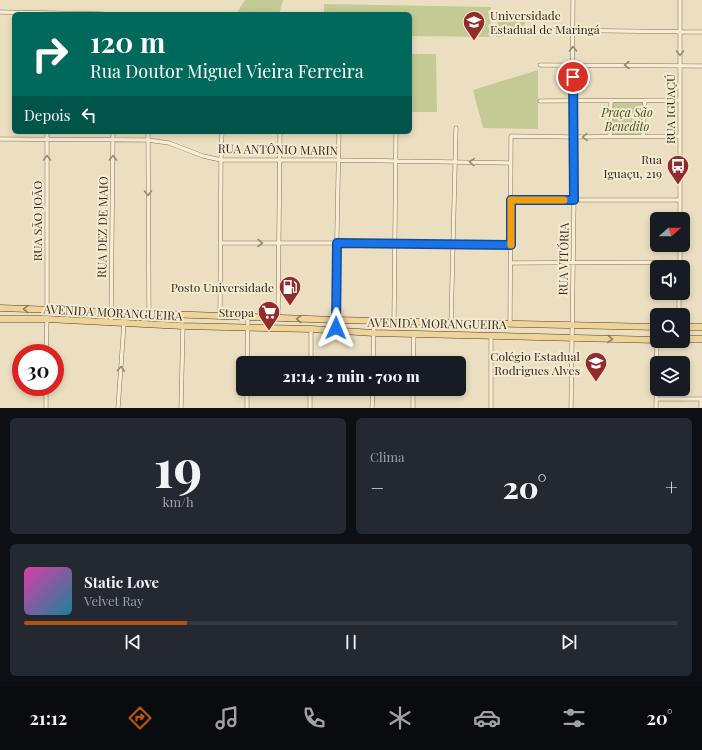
<!DOCTYPE html>
<html lang="pt">
<meta charset="utf-8">
<style>
body{margin:0;font-family:"Playfair Display",serif;background:#242831;color:#f1f3f6;height:100vh;display:flex;flex-direction:column;font-size:15px;white-space:nowrap}
*{box-sizing:border-box;margin:0}
p{font-size:13px;color:#9ea1a6}
.icon{flex:none;width:22px;height:22px;fill:none;stroke:currentColor;stroke-width:2;stroke-linecap:round;stroke-linejoin:round}
.map{position:relative;height:408px;overflow:hidden}
.details{display:flex;flex-direction:column;gap:10px;padding:10px;background:#0d0f14;flex:1}
.details>*{flex:none}
.top-card{position:absolute;left:12px;top:12px;width:400px;height:122px;border-radius:6px;box-shadow:0 2px 6px #0003;background:#00695c;color:#fff;overflow:hidden}
.needle{width:26px;rotate:70deg}
.fabs{position:absolute;left:650px;top:212px;display:grid;gap:8px}
.fabs a{display:grid;place-items:center;width:40px;height:40px;border-radius:6px;background:#171b24;box-shadow:0 2px 6px #0003;font-size:20px}
.speed{position:absolute;left:12px;top:344px;display:flex;gap:8px;font-size:20px;font-weight:700;text-align:center}
.speed>*{display:grid;place-content:center;width:52px;height:52px;border-radius:50%;background:#171b24;box-shadow:0 2px 6px #0003;line-height:1}
.speed .limit{border:6px solid #d22;background:#fff;color:#111}
.pin{position:absolute;display:grid;place-items:center;width:34px;height:34px;color:#fff;margin:-17px;border:2px solid #fff;border-radius:50%;box-shadow:0 1px 4px #0007}
.me{position:absolute;width:44px;margin:-22px;rotate:1deg;stroke-linejoin:round;filter:drop-shadow(0 0 3px #0008)}
.turn{display:flex;align-items:center;gap:14px;height:84px;padding:0 12px;font-size:18px}
.turn .icon{width:52px;height:52px;stroke-width:2.5}
.turn b{display:block;font-size:28px;line-height:34px}
.then{display:flex;align-items:center;height:38px;padding:0 12px;background:#0003;gap:8px;font-size:15px}
.big{font-size:30px;font-weight:800;line-height:1.1}
.details .tile{flex:1;display:flex;flex-direction:column;justify-content:center;gap:6px;min-width:0;padding:0 14px;border-radius:6px;background:#242831}
.details .dial{align-items:center;gap:0}
.dial b{font-size:52px;line-height:1}
.song{display:flex;align-items:center;gap:12px}
.cover{width:48px;height:48px;border-radius:6px;background:linear-gradient(135deg,hsl(320 70% 55%),hsl(190 70% 35%))}
.played{height:4px;border-radius:2px;background:linear-gradient(90deg,#b45309 25%,#363941 25%)}
.keys{display:flex;justify-content:space-around;direction:ltr}
.heat{display:flex;justify-content:space-between;align-items:center;font-size:22px;direction:ltr}
.details .tiles{flex:1;display:grid;gap:10px;grid-template-columns:1fr 1fr}
.tile:last-child{grid-column:span 2}
.trip{position:absolute;left:236px;top:356px;width:230px;height:40px;border-radius:6px;background:#171b24;box-shadow:0 2px 6px #0003;font-weight:800;line-height:40px;text-align:center}
.tab-bar{display:flex;height:64px;justify-content:space-around;align-items:center;background:#090b0e;color:#9ea1a6}
.tab-bar .icon{width:28px;height:28px}
.tab-bar .on{color:#b45309}
.tab-bar b{font-size:18px;color:#f1f3f6}
.map>svg:first-child{display:block}
.green{fill:#c4ca95}
.lines{fill:none;stroke-linecap:round;stroke-linejoin:round}
.minor-casing{stroke:#857159;stroke-width:4.5}
.primary-casing{stroke:#533f2d;stroke-width:7}
.minor{stroke:#f8edd4;stroke-width:3.5}
.primary{stroke:#efd499;stroke-width:6}
.oneway{stroke:#968b78}
.oneway2{stroke:#927e5b}
.route-casing{stroke:#114b97;stroke-width:10}
.route{stroke:#1a73e8;stroke-width:7}
.slow{stroke:#f59e0b;stroke-width:7}
.labels{text-anchor:middle;dominant-baseline:central;stroke-width:4;stroke-linejoin:round;paint-order:stroke}
.poi-label{font-size:12px;fill:#35291d;stroke:#f4ead0;text-anchor:end}
.street-label{font-size:12px;fill:#35291d;stroke:#f4ead0}
.park-label{font-size:12px;font-style:italic;fill:#465124;stroke:#f4ead0}
</style>
<div class="map">
<svg width="702" height="408" viewBox="0 0 702 408">
<rect width="100%" height="100%" fill="#ecdfc1"/>
<path class="green" d="M245,0H283L279,14H236Z
M324,4L491,7L490,37L410,36V14H324Z
M498,21L526,22C518,34 508,36 496,37Z
M410,54H436L437,112H410Z
M538,70V129L483,128L473,90Z
M645,100L643,136H610L611,101Z"/>
<g class="lines">
<g class="minor-casing">
<path id="minor" d="M0,12L103,14
M540,30L702,32
M540,65L702,66
M540,101L680,100
M148,132L149,313
M610,136L611,101
M643,136L645,100
M0,139L148,140L169,143L203,156L221,160H338L511,163
M511,200H679
M680,219V0
M221,243H394L511,245
M511,263L680,262
M680,267V245
M47,309V132
M679,315V293
M220,316L221,160L222,132
M278,318L280,132
M394,321L396,132
M111,323L113,132
M451,323L456,128
M510,324L511,136L573,137L680,136
M335,331L339,132
M46,353L47,319
M247,363L248,317
M311,363V329
M373,363L374,321
M413,363L414,333
M656,399H702
M46,408V387
M118,408L124,323
M181,408L183,326
M247,408V389
M310,408V389
M372,408L373,389
M413,408V389
M491,408V336
M571,408L574,200L572,100L573,0
M656,408L657,340
M701,408V399"/>
</g>
<g class="primary-casing">
<path id="primary" d="M0,308L336,320L657,327
M0,319H47L183,326L311,329L374,333L657,340
M683,327H702
M683,339H702"/>
</g>
<use href="#minor" class="minor"/>
<use href="#primary" class="primary"/>
</g>
<defs><path id="oneway-chevron" d="M-2-3.5L2.5 0L-2 3.5" fill="none" stroke-width="1.6" stroke-linecap="round" stroke-linejoin="round"/></defs>
<g class="oneway">
<use href="#oneway-chevron" transform="translate(573 49) rotate(-91)"/>
<use href="#oneway-chevron" transform="translate(680 53) rotate(90)"/>
<use href="#oneway-chevron" transform="translate(627 65) rotate(-180)"/>
<use href="#oneway-chevron" transform="translate(585 137) rotate(178)"/>
<use href="#oneway-chevron" transform="translate(47 158) rotate(-90)"/>
<use href="#oneway-chevron" transform="translate(113 158) rotate(-89)"/>
<use href="#oneway-chevron" transform="translate(472 162) rotate(-178)"/>
<use href="#oneway-chevron" transform="translate(148 193) rotate(90)"/>
<use href="#oneway-chevron" transform="translate(260 243)"/>
<use href="#oneway-chevron" transform="translate(121 369) rotate(-86)"/>
</g>
<g class="oneway2">
<use href="#oneway-chevron" transform="translate(26 309) rotate(-178)"/>
<use href="#oneway-chevron" transform="translate(299 319) rotate(-178)"/>
<use href="#oneway-chevron" transform="translate(610 339) rotate(1)"/>
</g>
<g class="lines">
<g class="route-casing">
<path id="route" d="M336,328L337,243L511,245V200H574L573,77"/>
</g>
<use href="#route" class="route"/>
<path class="slow" d="M511,245V200H564"/>
</g>
<defs>
<g id="university-pin" transform="scale(1.15)"><path d="M0 17L-7.5 6A9.5 9.5 0 1 1 7.5 6Z" fill="#932b2b" stroke="#f4ead0"/><path d="M0-5L7-2L0 1L-7-2ZM-4 1L0 2.5L4 1V4Q0 6-4 4Z" fill="#fff"/></g>
<g id="bus-pin" transform="scale(1.15)"><path d="M0 17L-7.5 6A9.5 9.5 0 1 1 7.5 6Z" fill="#932b2b" stroke="#f4ead0"/><path d="M-5-6H5V4H4V6H2V4H-2V6H-4V4H-5ZM-3.5-4V0h7V-4ZM-3.5 1.2v1.5H-2V1.2ZM2 1.2v1.5H3.5V1.2Z" fill="#fff"/></g>
<g id="fuel-pin" transform="scale(1.15)"><path d="M0 17L-7.5 6A9.5 9.5 0 1 1 7.5 6Z" fill="#932b2b" stroke="#f4ead0"/><path d="M-5.5-6h7V0h2V4h1.3V-2.5L3-4.5l.8-.8L6-3V5H2.5V1h-1V6h-7ZM-4.2-4.7v3.2H.2V-4.7Z" fill="#fff"/></g>
<g id="supermarket-pin" transform="scale(1.15)"><path d="M0 17L-7.5 6A9.5 9.5 0 1 1 7.5 6Z" fill="#932b2b" stroke="#f4ead0"/><path d="M-6-5.5h2.5l.6 2H6L4.5 2H-2.5L-4.4-4H-6ZM-1.5 3.2a1.3 1.3 0 1 0 .1 0ZM3 3.2a1.3 1.3 0 1 0 .1 0Z" fill="#fff"/></g>
<g id="school-pin" transform="scale(1.15)"><path d="M0 17L-7.5 6A9.5 9.5 0 1 1 7.5 6Z" fill="#932b2b" stroke="#f4ead0"/><path d="M0-5L7-2L0 1L-7-2ZM-4 1L0 2.5L4 1V4Q0 6-4 4Z" fill="#fff"/></g>
</defs>
<g fill-rule="evenodd">
<use href="#university-pin" x="474" y="22"/>
<use href="#bus-pin" x="678" y="166"/>
<use href="#fuel-pin" x="290" y="287"/>
<use href="#supermarket-pin" x="269" y="312"/>
<use href="#school-pin" x="596" y="363"/>
</g>
<g class="labels">
<g class="poi-label">
<text x="490" y="15" text-anchor="start">Universidade<tspan x="490" dy="14">Estadual de Maringá</tspan></text>
<text x="662" y="159">Rua<tspan x="662" dy="14">Iguaçu, 219</tspan></text>
<text x="274" y="287">Posto Universidade</text>
<text x="254" y="312">Stropa</text>
<text x="580" y="356">Colégio Estadual<tspan x="580" dy="14">Rodrigues Alves</tspan></text>
</g>
<g class="street-label">
<text transform="translate(670 109) rotate(-90)">RUA IGUAÇÚ</text>
<text transform="translate(278 149) rotate(1)">RUA ANTÔNIO MARIN</text>
<text transform="translate(37 221) rotate(-90)">RUA SÃO JOÃO</text>
<text transform="translate(102 227) rotate(-89)">RUA DEZ DE MAIO</text>
<text transform="translate(563 259) rotate(-89)">RUA VITÓRIA</text>
<text transform="translate(113 312) rotate(3)">AVENIDA MORANGUEIRA</text>
<text transform="translate(437 323) rotate(1)">AVENIDA MORANGUEIRA</text>
</g>
<g class="park-label">
<text x="627" y="112">Praça São<tspan x="627" dy="14">Benedito</tspan></text>
</g>
</g>
</svg>
<div class="fabs">
<a><svg class="needle" viewBox="-14 -14 28 28"><path d="M0-13l5 13h-10z" fill="#e53935"/><path d="M0 13l5-13h-10z" fill="#9ea1a6"/></svg></a>
<a><svg class="icon" aria-label="sound" viewBox="0 0 24 24"><path d="M4 9h4l5-4v14l-5-4H4zM17 9q2 3 0 6"/></svg></a>
<a><svg class="icon" aria-label="search" viewBox="0 0 24 24"><circle cx="10" cy="10" r="6"/><path d="M15 15l6 6"/></svg></a>
<a><svg class="icon" aria-label="layers" viewBox="0 0 24 24"><path d="M12 4l9 5-9 5-9-5zM3 14l9 5 9-5"/></svg></a>
</div>
<div class="speed"><div class="limit">30</div></div>
<div class="pin" style="left:573px;top:77px;background:#d93025"><svg class="icon" aria-label="arrive" viewBox="0 0 24 24"><path d="M6 21V4h12l-3 4 3 4H6"/></svg></div>
<svg class="me" style="left:336px;top:328px" viewBox="-20 -20 40 40"><path d="M0-17L14 15 0 8-14 15z" fill="#1a73e8" stroke="#fff" stroke-width="4"/></svg>
<div class="trip">21:14 · 2 min · 700 m</div>
<div class="top-card">
<div class="turn"><svg class="icon" aria-label="right" viewBox="0 0 24 24"><path d="M7 20v-9h11M14 6l5 5-5 5"/></svg><div><b>120 m</b>Rua Doutor Miguel Vieira Ferreira</div></div>
<div class="then">Depois<svg class="icon" aria-label="left" viewBox="0 0 24 24"><path d="M17 20v-9H6M10 6l-5 5 5 5"/></svg></div>
</div>
</div>
<section class="details">
<div class="tiles">
<div class="tile dial"><b>19</b><p>km/h</p></div>
<div class="tile"><p>Clima</p>
<div class="heat"><a>−</a><b class="big">20°</b><a>+</a></div>
</div>
<div class="tile">
<div class="song"><i class="cover"></i><div><b>Static Love</b><p>Velvet Ray</p></div></div>
<div class="played"></div>
<div class="keys"><svg class="icon" aria-label="previous" viewBox="0 0 24 24"><path d="M18 5L8 12l10 7zM5 5v14"/></svg><svg class="icon" aria-label="pause" viewBox="0 0 24 24"><path d="M8 5v14M16 5v14"/></svg><svg class="icon" aria-label="next" viewBox="0 0 24 24"><path d="M6 5l10 7-10 7zM19 5v14"/></svg></div>
</div>
</div>
</section>
<nav class="tab-bar">
<b>21:12</b>
<svg class="icon on" aria-label="directions" viewBox="0 0 24 24"><path d="M12 3l9 9-9 9-9-9zM9 14v-3h6M13 9l2 2-2 2"/></svg>
<svg class="icon" aria-label="music" viewBox="0 0 24 24"><path d="M9 18V5l10-2v13"/><circle cx="6" cy="18" r="3"/><circle cx="16" cy="16" r="3"/></svg>
<svg class="icon" aria-label="phone" viewBox="0 0 24 24"><path d="M5 4h4l2 5-3 2q2 4 5 5l2-3 5 2v4C11 20 4 13 5 4z"/></svg>
<svg class="icon" aria-label="climate" viewBox="0 0 24 24"><path d="M12 3v18M4 7l16 10M4 17L20 7"/></svg>
<svg class="icon" aria-label="car" viewBox="0 0 24 24"><path d="M5 17H2v-5l4-1 3-4h7l3 4 3 1v5h-3M9 17h6M6 11h13"/><circle cx="7" cy="17" r="2"/><circle cx="17" cy="17" r="2"/></svg>
<svg class="icon" aria-label="filters" viewBox="0 0 24 24"><path d="M4 7h16M4 17h16"/><circle cx="9" cy="7" r="2"/><circle cx="15" cy="17" r="2"/></svg>
<b>20°</b>
</nav>
